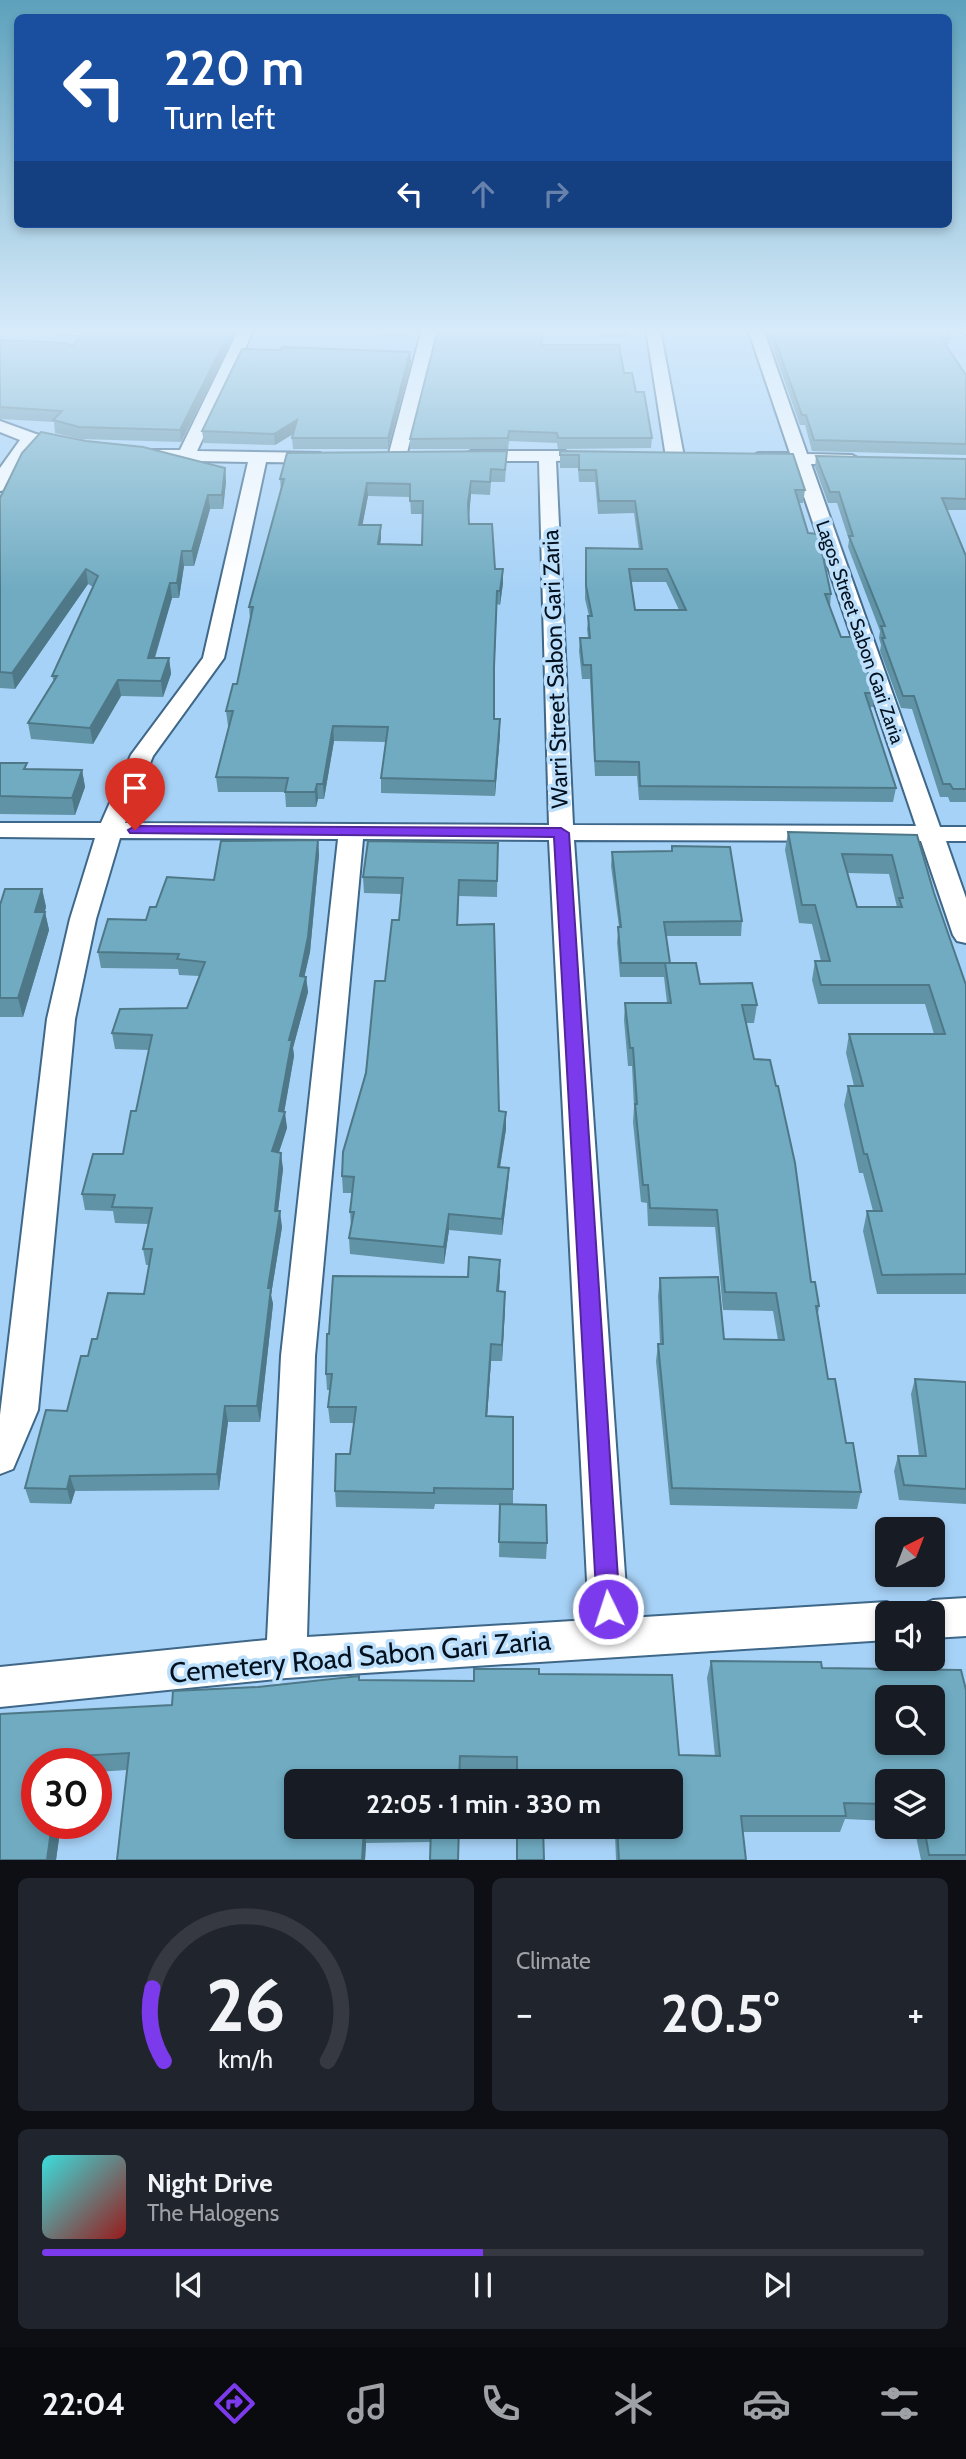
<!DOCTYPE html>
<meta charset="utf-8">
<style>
body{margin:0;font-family:Cabin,sans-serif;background:#20242c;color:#f1f3f6;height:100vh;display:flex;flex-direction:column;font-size:26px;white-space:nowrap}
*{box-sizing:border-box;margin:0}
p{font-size:23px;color:#9ea1a6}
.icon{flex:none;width:38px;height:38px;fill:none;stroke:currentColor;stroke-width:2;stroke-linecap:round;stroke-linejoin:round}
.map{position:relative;height:1860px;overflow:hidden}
.drawer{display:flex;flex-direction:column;gap:18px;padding:18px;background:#0d0f14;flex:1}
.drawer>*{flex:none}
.banner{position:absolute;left:14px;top:14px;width:938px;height:214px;border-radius:10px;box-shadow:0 4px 10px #0003;background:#1a4fa0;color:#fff;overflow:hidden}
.needle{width:46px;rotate:42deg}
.tools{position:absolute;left:875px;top:1517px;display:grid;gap:14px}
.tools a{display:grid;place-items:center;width:70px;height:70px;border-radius:10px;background:#171b24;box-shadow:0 4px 10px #0003;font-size:35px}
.speed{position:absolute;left:21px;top:1748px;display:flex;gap:14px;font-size:35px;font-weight:700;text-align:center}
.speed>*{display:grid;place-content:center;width:91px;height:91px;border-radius:50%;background:#171b24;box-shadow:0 4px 10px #0003;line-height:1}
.speed .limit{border:10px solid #d22;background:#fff;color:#111}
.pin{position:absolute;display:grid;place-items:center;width:60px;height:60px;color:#fff;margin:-72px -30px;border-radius:50% 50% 50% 0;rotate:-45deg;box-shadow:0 0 7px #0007}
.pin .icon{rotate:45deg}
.me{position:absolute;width:77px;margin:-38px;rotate:356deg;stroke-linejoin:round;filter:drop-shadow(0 0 5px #0008)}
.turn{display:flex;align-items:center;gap:24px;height:147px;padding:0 35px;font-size:32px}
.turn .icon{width:91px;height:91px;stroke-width:2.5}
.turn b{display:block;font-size:49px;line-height:60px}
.lanes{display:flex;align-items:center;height:66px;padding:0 35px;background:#0003;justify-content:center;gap:35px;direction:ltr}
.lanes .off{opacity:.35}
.big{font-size:52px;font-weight:700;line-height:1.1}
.drawer .card{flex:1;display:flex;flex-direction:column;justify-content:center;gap:10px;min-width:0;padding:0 24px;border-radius:10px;background:#20242c}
.drawer .dial{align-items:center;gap:0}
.dial svg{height:182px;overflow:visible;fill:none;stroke:#363941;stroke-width:7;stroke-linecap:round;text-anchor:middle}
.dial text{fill:#f1f3f6;stroke:none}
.song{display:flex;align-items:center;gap:21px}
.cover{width:84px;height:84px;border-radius:10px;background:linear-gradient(135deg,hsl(180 70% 55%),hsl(0 70% 35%))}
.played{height:7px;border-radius:4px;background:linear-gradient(90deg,#7c3aed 50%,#363941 50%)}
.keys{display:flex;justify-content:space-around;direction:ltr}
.heat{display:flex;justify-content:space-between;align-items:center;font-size:38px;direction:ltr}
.drawer .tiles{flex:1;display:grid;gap:18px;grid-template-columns:1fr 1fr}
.card:last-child{grid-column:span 2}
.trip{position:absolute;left:284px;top:1769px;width:399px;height:70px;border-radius:10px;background:#171b24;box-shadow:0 4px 10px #0003;font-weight:700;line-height:70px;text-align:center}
.tabs{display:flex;height:112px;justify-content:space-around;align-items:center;background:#090b0e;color:#9ea1a6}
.tabs .icon{width:49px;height:49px}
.tabs .on{color:#7c3aed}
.tabs b{font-size:32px;color:#f1f3f6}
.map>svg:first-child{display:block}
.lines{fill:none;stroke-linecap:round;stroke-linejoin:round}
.lane-casing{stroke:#3f6788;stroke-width:10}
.street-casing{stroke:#3f6788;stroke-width:4}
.lane{stroke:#fff;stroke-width:8}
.street{fill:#fff;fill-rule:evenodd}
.wall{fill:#6093a6;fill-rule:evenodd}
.shaded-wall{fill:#4e7887}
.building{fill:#70abc1;stroke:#4e7887;stroke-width:2;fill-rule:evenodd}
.route{fill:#7c3aed;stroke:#51269a;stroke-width:2}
.labels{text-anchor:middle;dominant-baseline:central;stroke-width:7;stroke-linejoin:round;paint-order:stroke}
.far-street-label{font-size:19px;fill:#03111e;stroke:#bcdffc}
.street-label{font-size:23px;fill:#03111e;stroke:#bcdffc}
.near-street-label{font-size:28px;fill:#03111e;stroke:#bcdffc}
</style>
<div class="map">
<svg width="966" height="1861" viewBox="0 0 966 1861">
<rect width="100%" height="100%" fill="#a7d2f7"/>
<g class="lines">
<g class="lane-casing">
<path id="lane" d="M47,329L86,332
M363,329L404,331"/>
</g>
<g class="street-casing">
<path id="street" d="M239,329H254L197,451L320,453L329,458L320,463L266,462L224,658L153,756L125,823L549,825L539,461H471L462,456L471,451H565L574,456L571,460L556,461L573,825L916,826L793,464L758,463L749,458L758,453H790L748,329H763L807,454L852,455L861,460L852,465L811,464L940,827H966V841H946L966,898V943L957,941L953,935L921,841L574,840L628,1618L887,1602L901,1608L903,1614H887V1640L286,1678L0,1707V1667L267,1640L281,1356L338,839L120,838L96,919L75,1019L38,1410L13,1469L0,1474V1415L47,1019L70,919L95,838L0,837V823H101L131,755L203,658L248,462L142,460L133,455L142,450H180ZM363,839L549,840L589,1620L307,1637L315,1356Z
M422,329H437L406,457L397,462L388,457Z
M646,329H660L684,457L675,462L666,457Z
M958,329H966V334Z
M0,421L36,434L75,442L78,446L69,451L35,444L22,460L6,490L0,491V468L20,440L0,432Z
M966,1598V1636L933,1638V1614H916L919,1606L933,1600Z"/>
</g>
<use href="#lane" class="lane"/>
<use href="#street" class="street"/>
</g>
<path class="wall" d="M238,329L181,442L81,439L55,433L54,422L0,419V340L73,346Z
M599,329H629V337H599Z
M766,329H866L867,332L911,331L910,329H945L950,338L947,348L966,375V455L812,451L805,425H800Z
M544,335L542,345L624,373L636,392L652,438L651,448L558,449L557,443L509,441L508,449H410V439Z
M410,352L411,362L388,449H293L292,438L293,434L275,445L204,443L202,431Z
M507,451L505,482H491L490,495L471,494L469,513V524L495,569H503V583L500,605L497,604L494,678V719L500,734L495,796L381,793V778L386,742L334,741L324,799H318L316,807H286L285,792H218L216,777L229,726H228L226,711L237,684L250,619L249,607L281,491L280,479ZM368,496L410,497L411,514H422V545L380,544L381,525H362Z
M560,451L805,490L803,503H799L808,533L831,594L830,607L841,637L875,693L873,707H870L896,788L893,802L639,800L637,776H595L590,679H582L579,651L580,638H588L587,629L589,616L585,599L586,548L639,549L634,513L598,514L595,482H579L578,468H560ZM631,582H666L679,610H635Z
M816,456L966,459V510H946L966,556V802H950L948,797H940L912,709L901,708L880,651L881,645L879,638L880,631L848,547L849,540L837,503H828L815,467Z
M225,468L226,482L223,509H210L194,566H184L179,598H172L155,658H169L171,674L163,697L121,696L93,744L31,739L28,723L54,682L52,676L93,587L88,584L15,689L0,688V498Z
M0,763L28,769L82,770L85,787L75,815L0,814Z
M788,832L917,835L934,893L966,985V1294H877L863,1231L867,1211H873L863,1173H859L844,1105L848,1086H854L846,1053L849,1034H934L925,1004H818L812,980L815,961H821L812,924L799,923L785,850ZM847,873L889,874L897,907H857Z
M318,840L319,855L310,952L304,977H306L308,992L293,1048L294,1056L284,1112L287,1128L279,1152L283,1169L278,1211L282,1227L271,1295L273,1304L260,1422H228L219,1490L75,1491L71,1504L30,1503L25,1488L67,1411L88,1356L97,1339L144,1294L149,1265H146L143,1249L149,1224L115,1223L113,1211L85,1210L82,1194L123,1154L136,1111L149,1050L115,1049L112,1033L187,1008L199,976L179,975L178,969L101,968L98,952L146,920L156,907L214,880Z
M498,843L497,897L459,896L458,925L499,1111L506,1129L500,1168H509L508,1185L502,1235L449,1230L444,1264L350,1254L349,1238L351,1227L350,1212L352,1193H343L342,1176L399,920L402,894L364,893L363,877Z
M672,846L742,921L741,936H666L669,963L700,984L757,1005L754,1023H746L754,1059L811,1282L819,1306L818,1314L828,1379L846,1443L861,1492L857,1509L670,1505L656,1361L658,1344H660L658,1296L660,1278L724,1339L778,1340L773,1311L723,1310L715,1227L648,1226L647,1203L641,1202L633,1122L634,1107L632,1066H628L624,1020L625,1003H667L664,977H620L617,942L619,927L611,866L612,852L671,851Z
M42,889L46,907L45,912L49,930L23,1017H0V905Z
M500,1276L499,1291L505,1308L502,1361H491L487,1416L513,1417V1505L547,1543L546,1559L499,1557L500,1505L435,1504L434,1509L336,1507L335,1491L350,1454L354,1423H330L328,1407L330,1390H327L326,1374L329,1334L468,1277Z
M915,1379L966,1382V1504L899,1500L894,1471L898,1456H919L911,1394Z
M711,1661L822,1668L966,1690V1860H921L914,1827H933V1782H887V1821L845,1819L840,1832H743L746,1860H616L615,1835H543L544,1860H517V1827H670V1782H516V1773H460L296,1827H459V1860L431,1842L366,1843L365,1860H117L127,1770L96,1772V1764H37V1824H61L56,1860H0V1714L172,1705L258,1687L359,1680L474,1681L539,1674L679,1755L715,1756L707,1678Z"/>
<path class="shaded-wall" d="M231,329H238L181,442L180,430Z
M410,352L411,362L388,449V438Z
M297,420L298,431L275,445L274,434Z
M225,468L226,482L223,509L222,495Z
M471,481V494L469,516L468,503Z
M367,483L368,496L360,538L359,525Z
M208,495L210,509L194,566L192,551Z
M381,525V539L378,558V544Z
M182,551L184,566L179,598L177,583Z
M86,569L88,584L15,689L12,673Z
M503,569V583L500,605V591Z
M170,583L172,598L150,673L148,658Z
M169,658L171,674L163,697L161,681Z
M118,680L121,696L93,744L90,728Z
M500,719V734L495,796V781Z
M333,726L334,741L324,799L323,784Z
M82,770L85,787L75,815L72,798Z
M317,784L318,799L316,807L315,792Z
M318,840L319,855L310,952L301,992L300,976Z
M42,889L46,907L39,930L35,912Z
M45,912L49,930L23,1017L18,998Z
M306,977L308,992L293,1048L294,1056L283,1119L285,1112L287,1128L274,1167L272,1151L279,1111L289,1040Z
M506,1112V1129L497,1184L498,1167Z
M281,1153L283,1169L276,1227L275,1211Z
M509,1168L508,1185L502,1235V1219Z
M280,1211L282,1227L271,1295L273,1304L260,1422L257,1406L268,1288Z
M449,1214V1230L444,1264V1247Z
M500,1260V1276L497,1308V1291Z
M505,1292V1308L502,1361V1345Z
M491,1344V1361L486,1433V1416Z
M225,1406L228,1422L219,1490L217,1474Z
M70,1476L75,1491L71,1504L67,1489Z
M52,1824H61L56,1860H47Z
M364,1827L366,1843L365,1860H362Z"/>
<path class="building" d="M85,329H231L180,430L79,427L53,420L62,411L0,407V340L66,343L73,346Z
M438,329H543L541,345H619L624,373H632L636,392H644L652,438H558L557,433L509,431L508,438L410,439Z
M771,329H866L867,332L919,331L917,329H945L950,338H941L966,375V444L814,440L806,415H802Z
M282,347L410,352L388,438H292L297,420L274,434L202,431L242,349L280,350Z
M41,432L86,441L143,447L225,468L222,495H208L192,551H182L177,583H170L148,658H169L161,681L118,680L90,728L28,723L57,676H52L98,576L86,569L12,673L0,672V498L22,453Z
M507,451L505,470L491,469L490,482L471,481L468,503L469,524H492L495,569H503L500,591H497L494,667V719H500L495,781L381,778L388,727L333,726L323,784H317L315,792H285L288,778L216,777L233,711H226L233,684H237L253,607H249L284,479H280L287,453ZM367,483L410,484V501H423L422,545L378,544L381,525H359Z
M560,451L793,454L805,490H795L808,533L818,534L831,594H825L841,637H856L875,693H865L896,788L640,786L639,762L595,761L591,665H583L580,638H590L588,616H592L586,586V548L642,549L635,501H599L596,470H579V455H560ZM629,569H667L686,610H635Z
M816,456L966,459V499L942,498L966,556V789H953L950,784H943L914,696H903L882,638H885L881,626H885L849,536H853L839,492H830Z
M0,763H27L24,769L82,770L72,798L0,796Z
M788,832L917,835L934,893L966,985V1274L882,1275L867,1211H882L867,1154H864L848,1086H863L849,1034H945L929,985H821L815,961H830L815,905H802ZM842,854L892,855L903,898H899L902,907H857Z
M318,840L308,937L300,976L306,977L289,1040H292L279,1111L285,1112L272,1151L281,1153L275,1211H280L268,1288H271L257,1406H225L217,1474L70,1476L67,1489L25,1488L46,1410L67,1411L81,1356H88L92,1339H97L108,1293L144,1294L152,1249H143L152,1208L112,1207L115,1195L82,1194L93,1154H123L131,1111H136L152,1035L112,1033L120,1009L187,1008L205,962L177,959L179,954L98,952L108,919L146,920L150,907H156L167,877L214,880L221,841Z
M368,841L498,843L497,881L459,880L457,925L494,924L499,1111L506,1112L498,1167L509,1168L502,1219L449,1214L444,1247L349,1238L354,1212H350L354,1177L342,1176L343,1152L366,1073L375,981H385L392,920H399L403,878L363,877Z
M672,846L730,847L742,921L664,922L670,963H621L618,927H621L612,852L672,851Z
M5,889H42L35,912H45L18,998H0V905Z
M665,963H696L700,984L752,983L757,1005H742L754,1059L770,1060L776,1086H778L795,1163L811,1282H815L819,1306H816L828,1379H835L846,1443H853L861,1492L672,1488L658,1344H663L660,1278L718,1277L724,1339L784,1340L776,1293L725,1292L717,1210L650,1208L648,1185H643L635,1104H637L633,1048H630L625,1003H671Z
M469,1257L500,1260L497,1291L505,1292L502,1345L491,1344L486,1416L513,1417V1489L434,1488V1493L335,1491L336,1454H350L356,1407H328L332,1374H326L327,1334H329L333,1276L468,1277Z
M915,1379L966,1382V1489L904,1485L898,1456H926Z
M500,1504L546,1505L547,1543L499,1542Z
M711,1661L821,1662L822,1668L961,1670L966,1690V1855H929L924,1827H933V1782H887V1804L844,1803L846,1816H741L746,1860H619L617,1827H670V1782H517V1757L460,1756L459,1782H296V1827H364L362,1860H117L129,1753L62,1757L61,1764H37V1824H52L47,1860H0V1714L172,1705L173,1691L258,1687L359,1676V1680L474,1681V1669H539V1674L672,1675L679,1755L720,1756ZM887,1698H933V1743H887Z
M431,1827H459L458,1860H430Z
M517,1827H543L544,1860H517Z"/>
<linearGradient id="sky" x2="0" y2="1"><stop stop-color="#5da1bc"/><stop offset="0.56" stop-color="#d7ebfb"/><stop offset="1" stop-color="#d7ebfb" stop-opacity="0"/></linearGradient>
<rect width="966" height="590" fill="url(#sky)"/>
<path class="route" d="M135,826L561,828L569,833L620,1609L617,1617L608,1620L600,1617L597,1609L554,837L130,833L128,830Z"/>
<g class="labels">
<g class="far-street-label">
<text transform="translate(860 632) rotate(71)">Lagos Street Sabon Gari Zaria</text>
</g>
<g class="street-label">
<text transform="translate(555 669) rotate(-92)">Warri Street Sabon Gari Zaria</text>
</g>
<g class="near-street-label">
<text transform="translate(360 1656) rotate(-5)">Cemetery Road Sabon Gari Zaria</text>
</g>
</g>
</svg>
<div class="tools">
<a><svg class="needle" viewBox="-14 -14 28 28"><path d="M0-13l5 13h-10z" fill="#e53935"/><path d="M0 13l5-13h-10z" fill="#9ea1a6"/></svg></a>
<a><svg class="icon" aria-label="sound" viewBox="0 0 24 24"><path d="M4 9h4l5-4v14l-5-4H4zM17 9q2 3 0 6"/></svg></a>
<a><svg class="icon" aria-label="search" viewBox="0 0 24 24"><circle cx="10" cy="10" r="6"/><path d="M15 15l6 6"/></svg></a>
<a><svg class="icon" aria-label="layers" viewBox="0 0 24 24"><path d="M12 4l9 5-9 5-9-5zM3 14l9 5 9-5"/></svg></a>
</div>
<div class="speed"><div class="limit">30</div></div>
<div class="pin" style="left:135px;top:830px;background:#d93025"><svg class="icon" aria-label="arrive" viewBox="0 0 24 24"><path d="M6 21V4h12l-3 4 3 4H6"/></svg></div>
<svg class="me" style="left:608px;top:1609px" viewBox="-20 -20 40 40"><circle r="17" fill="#7c3aed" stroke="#fff" stroke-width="3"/><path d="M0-11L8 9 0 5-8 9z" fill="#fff"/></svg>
<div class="trip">22:05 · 1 min · 330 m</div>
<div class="banner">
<div class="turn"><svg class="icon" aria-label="left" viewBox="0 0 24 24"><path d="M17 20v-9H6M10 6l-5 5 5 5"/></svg><div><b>220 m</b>Turn left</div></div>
<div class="lanes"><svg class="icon" aria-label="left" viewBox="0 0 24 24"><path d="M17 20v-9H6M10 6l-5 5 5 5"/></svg><svg class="icon off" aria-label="ahead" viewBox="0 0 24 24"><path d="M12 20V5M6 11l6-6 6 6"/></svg><svg class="icon off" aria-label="right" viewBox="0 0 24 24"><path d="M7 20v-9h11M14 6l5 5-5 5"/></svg></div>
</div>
</div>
<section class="drawer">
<div class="tiles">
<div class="card dial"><svg viewBox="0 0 100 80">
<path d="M14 69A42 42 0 1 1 86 69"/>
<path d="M14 69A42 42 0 0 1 9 37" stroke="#7c3aed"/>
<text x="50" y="56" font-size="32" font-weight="700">26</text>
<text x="50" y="72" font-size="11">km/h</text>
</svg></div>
<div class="card"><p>Climate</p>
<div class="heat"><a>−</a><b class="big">20.5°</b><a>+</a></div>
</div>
<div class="card">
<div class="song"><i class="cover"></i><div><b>Night Drive</b><p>The Halogens</p></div></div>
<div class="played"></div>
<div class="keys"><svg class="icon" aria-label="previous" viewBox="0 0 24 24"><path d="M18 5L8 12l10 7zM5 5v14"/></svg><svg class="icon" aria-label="pause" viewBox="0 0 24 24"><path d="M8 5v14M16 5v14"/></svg><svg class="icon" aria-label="next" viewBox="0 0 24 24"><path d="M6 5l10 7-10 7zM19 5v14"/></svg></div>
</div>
</div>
</section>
<nav class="tabs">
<b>22:04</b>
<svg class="icon on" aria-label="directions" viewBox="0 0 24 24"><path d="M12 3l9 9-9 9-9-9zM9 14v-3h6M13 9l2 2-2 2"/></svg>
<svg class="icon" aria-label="music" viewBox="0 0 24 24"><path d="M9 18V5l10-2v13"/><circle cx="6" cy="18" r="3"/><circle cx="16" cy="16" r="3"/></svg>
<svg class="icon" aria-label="phone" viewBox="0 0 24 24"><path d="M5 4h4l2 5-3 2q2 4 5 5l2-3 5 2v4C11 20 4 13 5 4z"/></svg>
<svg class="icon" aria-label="climate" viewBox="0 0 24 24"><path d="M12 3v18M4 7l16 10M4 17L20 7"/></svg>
<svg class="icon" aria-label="car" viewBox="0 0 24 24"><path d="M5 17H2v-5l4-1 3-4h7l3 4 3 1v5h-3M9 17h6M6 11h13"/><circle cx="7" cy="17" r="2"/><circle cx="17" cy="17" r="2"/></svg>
<svg class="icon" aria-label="filters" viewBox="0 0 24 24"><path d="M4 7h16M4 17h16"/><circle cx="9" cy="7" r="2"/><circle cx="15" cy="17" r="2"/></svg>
</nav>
